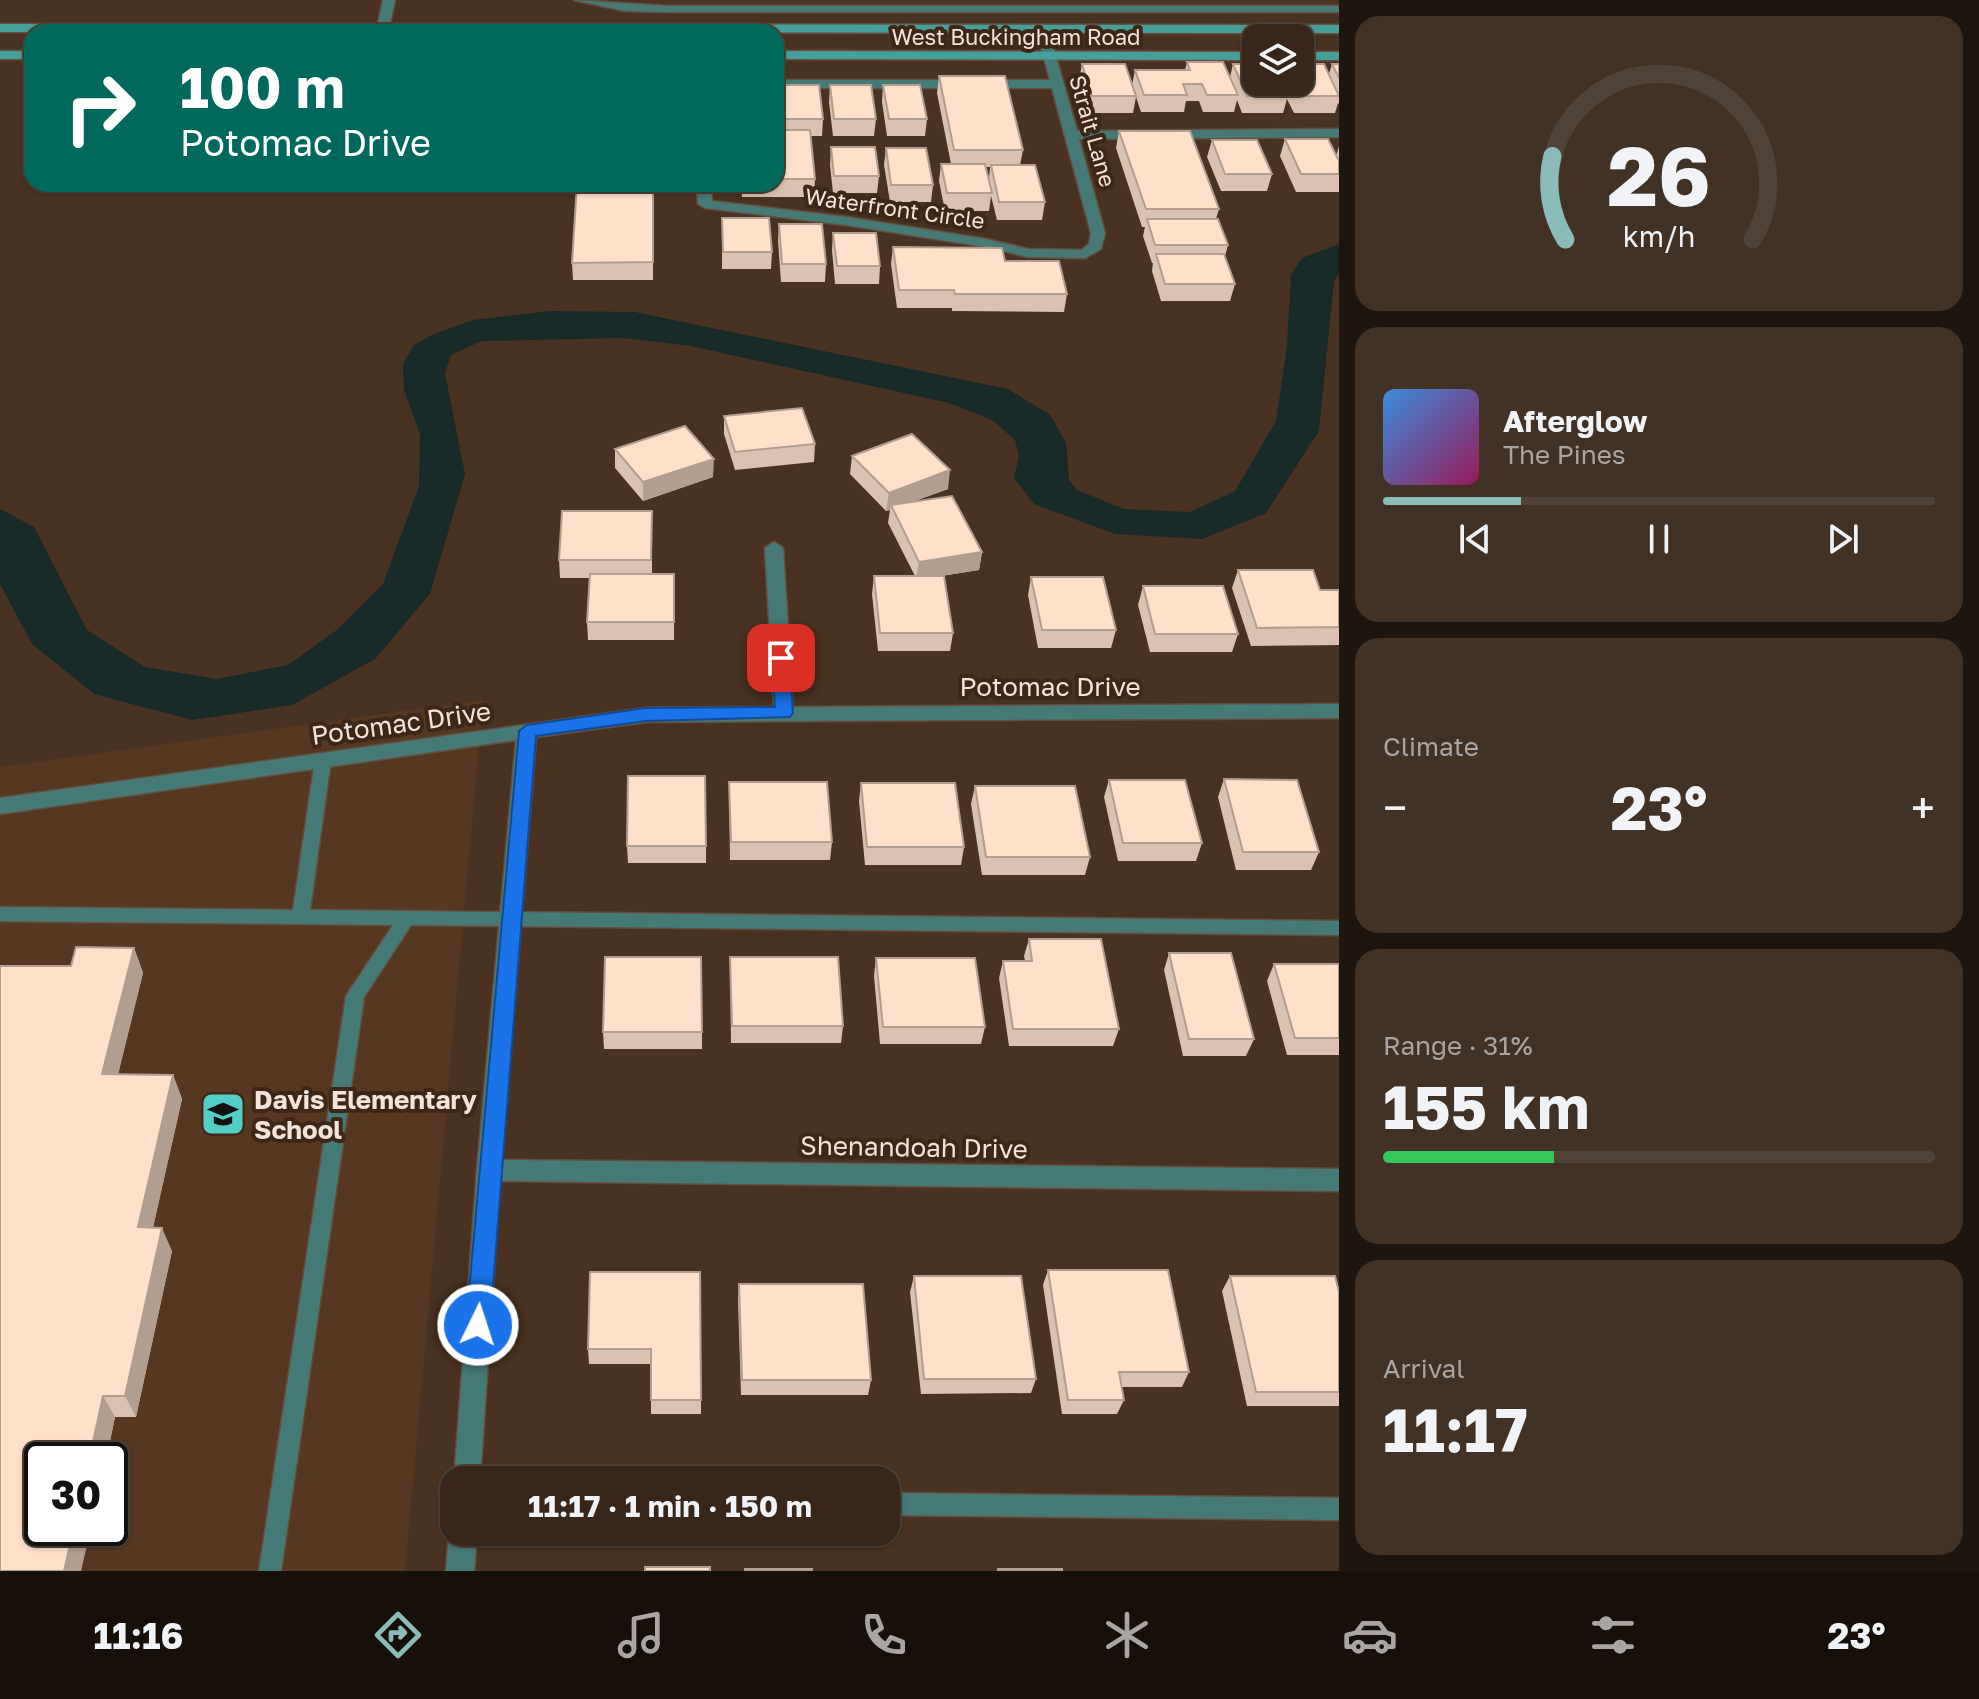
<!DOCTYPE html>
<meta charset="utf-8">
<style>
body{margin:0;font-family:"Golos Text",sans-serif;background:#423226;color:#f1f3f6;height:100vh;display:flex;flex-direction:column;font-size:30px;white-space:nowrap}
*{box-sizing:border-box;margin:0}
p{font-size:26px;color:#aaa5a2}
.icon{flex:none;width:44px;height:44px;fill:none;stroke:currentColor;stroke-width:2;stroke-linecap:round;stroke-linejoin:round}
.map{position:relative;flex:1;overflow:hidden}
.sheet{display:flex;flex-direction:column;gap:16px;padding:16px;background:#1e150e;width:640px}
.sheet>*{flex:none}
.guide{position:absolute;left:24px;top:24px;width:760px;height:168px;border-radius:24px;box-shadow:0 2px 6px #0004,0 0 0 2px #514338;background:#00695c;color:#fff;overflow:hidden}
.fabs{position:absolute;left:1242px;top:24px;display:grid;gap:16px}
.fabs a{display:grid;place-items:center;width:72px;height:72px;border-radius:16px;background:#372619;box-shadow:0 2px 6px #0004,0 0 0 2px #514338;font-size:40px}
.speed{position:absolute;left:24px;top:1442px;display:flex;gap:16px;font-size:40px;font-weight:700;text-align:center}
.speed>*{display:grid;place-content:center;width:104px;height:104px;border-radius:50%;background:#372619;box-shadow:0 2px 6px #0004,0 0 0 2px #514338;line-height:1}
.speed .limit{border:4px solid #111;border-radius:12px;background:#fff;color:#111}
.pin{position:absolute;display:grid;place-items:center;width:68px;height:68px;color:#fff;margin:-34px;border-radius:16px;box-shadow:0 4px 12px #0006}
.me{position:absolute;width:88px;margin:-44px;rotate:4deg;stroke-linejoin:round;filter:drop-shadow(0 0 6px #0008)}
.turn{display:flex;align-items:center;gap:28px;height:168px;padding:0 24px;font-size:36px}
.turn .icon{width:104px;height:104px;stroke-width:2.5}
.turn b{display:block;font-size:56px;line-height:68px}
.big{font-size:60px;font-weight:700;line-height:1.1}
.sheet .tile{flex:1;display:flex;flex-direction:column;justify-content:center;gap:12px;min-width:0;padding:0 28px;border-radius:24px;background:#423226}
.sheet .dial{align-items:center;gap:0}
.dial svg{height:208px;overflow:visible;fill:none;stroke:#514338;stroke-width:7;stroke-linecap:round;text-anchor:middle}
.dial text{fill:#f1f3f6;stroke:none}
.song{display:flex;align-items:center;gap:24px}
.cover{width:96px;height:96px;border-radius:12px;background:linear-gradient(135deg,hsl(210 70% 55%),hsl(330 70% 35%))}
.played{height:8px;border-radius:4px;background:linear-gradient(90deg,#8bbbb9 25%,#514338 25%)}
.keys{display:flex;justify-content:space-around;direction:ltr}
.heat{display:flex;justify-content:space-between;align-items:center;font-size:44px;direction:ltr}
.charge{height:12px;border-radius:6px;background:linear-gradient(90deg,#34c759 31%,#514338 0)}
.trip{position:absolute;left:440px;top:1466px;width:460px;height:80px;border-radius:24px;background:#372619;box-shadow:0 2px 6px #0004,0 0 0 2px #514338;font-weight:700;line-height:80px;text-align:center}
.tab-bar{display:flex;height:128px;justify-content:space-around;align-items:center;background:#160f0a;color:#aaa5a2}
.tab-bar .icon{width:56px;height:56px}
.tab-bar .active{color:#8bbbb9}
.tab-bar b{font-size:36px;color:#f1f3f6}
main{display:flex;flex:1;min-height:0}
.map>svg:first-child{display:block}
.built{fill:#563822;fill-rule:evenodd}
.water{fill:#172a28}
.lines{fill:none;stroke-linecap:round;stroke-linejoin:round}
.service-casing{stroke:#644e3e;stroke-width:3}
.minor-casing{stroke:#644e3e;stroke-width:3}
.secondary-casing{stroke:#644e3e;stroke-width:3}
.service{fill:#467a77;fill-rule:evenodd}
.minor{fill:#467a77;fill-rule:evenodd}
.secondary{fill:#469f9a;fill-rule:evenodd}
.wall{fill:#dbc1af;fill-rule:evenodd}
.shaded-wall{fill:#b29d8e}
.building{fill:#ffe0cb;stroke:#b29d8e;stroke-width:2}
.route{fill:#1a73e8;stroke:#114b97;stroke-width:2}
.labels{text-anchor:middle;dominant-baseline:central;stroke-width:8;stroke-linejoin:round;paint-order:stroke}
.far-street-label{font-size:22px;fill:#f3e3d9;stroke:#3e2717}
.street-label{font-size:26px;fill:#f3e3d9;stroke:#3e2717}
.poi-label{font-size:26px;font-weight:bold;fill:#f3e3d9;stroke:#3e2717;text-anchor:start}
</style>
<main>
<div class="map">
<svg width="1339" height="1571" viewBox="0 0 1339 1571">
<rect width="100%" height="100%" fill="#493221"/>
<path class="built" d="M483,700L405,1571H0V767ZM42,1460H110V1528H42Z"/>
<path class="water" d="M1339,244V273L1334,281L1319,431L1266,513L1202,539L1115,534L1034,504L1014,478L1019,456L1015,440L992,420L949,403L691,346L623,338L482,341L451,355L445,373L465,474L430,594L375,659L292,705L192,720L94,694L32,644L0,584V509L34,527L87,630L145,667L217,679L288,665L338,629L383,584L419,486L420,434L404,390L403,364L414,345L434,334L473,320L550,311L635,312L1008,389L1050,415L1066,442L1069,480L1077,490L1124,509L1190,512L1235,491L1276,421L1287,346L1291,275L1302,258Z"/>
<g class="lines">
<g class="service-casing">
<path id="service" d="M574,0L667,6H1339V12H667L625,11Z
M323,754L331,760L310,910L1339,921V935L411,925L364,997L281,1571H259L346,996L393,925L0,921V907L293,910L315,760Z
M886,1493L1339,1498V1520L886,1515Z"/>
</g>
<g class="minor-casing">
<path id="minor" d="M383,0H395L388,32H376Z
M1042,25L1048,29L1077,131L1339,129V137L1079,139L1105,233L1101,249L1085,258L1028,257L986,247L846,225L705,208L698,204L697,184H711L712,201L846,217L986,239L1028,249L1082,250L1089,244L1091,233L1052,88H776V80H1050L1036,29Z
M774,542L783,548L793,707L1339,704V718L646,722L536,737L502,1160L1339,1169V1191L500,1181L480,1480L454,1481L477,1170L516,740L0,814V798L646,708L774,707L765,548Z
M453,1522L454,1532H477L474,1571H446L449,1532Z"/>
</g>
<g class="secondary-casing">
<path id="secondary" d="M0,24L1339,25V33L0,32Z
M0,51H32V59H0Z
M776,51L1256,52V60L776,59Z
M1300,52H1339V60H1300Z"/>
</g>
<use href="#service" class="service"/>
<use href="#minor" class="minor"/>
<use href="#secondary" class="secondary"/>
</g>
<path class="wall" d="M1187,62L1230,77L1233,64L1256,82H1300L1329,74L1332,64H1339V104L1338,103L1335,113H1294L1287,99L1283,113H1242L1237,100L1234,112H1203L1199,101H1186L1184,112H1141L1136,97L1133,113H1089L1079,80L1082,64L1132,85L1135,70H1185Z
M939,76L1023,150L1020,165L1045,202L1042,220H997L991,196L989,211H945L939,181L941,164H951L937,93ZM986,167H990L989,179Z
M776,85L823,119L822,136H810L815,179L814,197H742L741,184H776V130H777Z
M830,85L876,119L874,136H833L829,102Z
M883,85L927,119L925,136H887L882,102Z
M1119,131L1219,209L1216,219L1228,245L1225,256L1235,284L1230,301H1161L1152,271L1153,263H1152L1143,236L1145,227H1142L1116,148Z
M1285,139L1336,156L1339,146V192H1296L1280,156Z
M1212,140L1272,174L1267,191H1221L1207,157Z
M831,147L879,176L877,193H833L830,165Z
M886,148L933,185L931,202H890L884,165Z
M653,184V280H573L572,263Z
M722,218L772,252L771,269H722Z
M779,224L826,264L825,282H781L778,241Z
M833,233L880,266L879,284H835L832,250Z
M893,247L1005,261L1067,294L1064,312L952,311V308H897L891,264Z
M724,416L815,444L814,462L735,470L724,434Z
M615,449L713,477L643,501L615,468Z
M852,456L948,489L912,502L982,552L979,570L941,576L953,633L950,651H878L872,594L874,576H915L888,523L890,510L886,511L850,474Z
M652,511V574H674V640H588L587,622L589,578H560L559,560Z
M1238,570L1320,590H1339V645L1251,646L1232,588Z
M1031,577L1116,630L1111,648H1038L1028,595Z
M1143,586L1238,634L1232,652H1150L1138,605Z
M1224,779L1319,852L1311,870H1236L1218,797Z
M1109,780L1202,843L1196,861H1118L1104,797Z
M729,782L832,842L830,860H730Z
M861,783L964,847L961,865H865L859,801Z
M975,786L1090,857L1085,875H982L971,804Z
M627,846H706V863H628Z
M1029,939L1119,1029L1113,1046H1009L999,978L1003,961H1025L1024,956Z
M134,948L143,973L118,1074L173,1075L182,1099L153,1227L172,1251L136,1417H115L106,1460H42L71,966Z
M1169,953L1254,1039L1246,1056H1183L1164,970Z
M730,957L843,1026L841,1043H731Z
M876,958L985,1027L981,1044H880L874,976Z
M1274,964H1339V1055H1287L1267,981Z
M603,1032H702V1049H604Z
M1048,1270L1189,1372L1182,1387H1122L1124,1400L1117,1414H1062L1043,1285Z
M590,1272L701,1400V1414H651V1364H589L588,1349Z
M914,1276L1036,1379L1031,1393L921,1394L910,1292Z
M1230,1276L1339,1292V1406H1247L1222,1291Z
M739,1284L871,1380L868,1395H741L738,1300Z"/>
<path class="shaded-wall" d="M714,459L713,477L643,501V482Z
M950,470L948,489L893,509L891,505L890,510L886,511L889,493Z
M982,552L979,570L916,580L919,562Z
M134,948L143,973L112,1099L102,1074Z
M173,1075L182,1099L148,1250L138,1227Z
M162,1228L172,1251L136,1417L125,1396Z
M103,1396L115,1417L106,1460H89Z
M74,1528H91L81,1571H64Z"/>
<path class="building" d="M1187,62H1223L1238,95H1207L1202,84H1183L1187,95H1144L1135,70H1190Z
M1082,64H1125L1136,96H1092Z
M1233,64H1256V82H1281L1288,96H1247Z
M1300,64H1324L1339,96H1298L1291,82H1300Z
M1332,64H1339V78Z
M939,76H1005L1023,150H954Z
M776,85H819L823,119H778Z
M830,85H871L876,119H834Z
M883,85H920L927,119H889Z
M776,130H810L815,179H776Z
M1119,131H1190L1219,209H1146Z
M1285,139H1328L1339,161V174H1301Z
M1212,140H1257L1272,174H1225Z
M831,147H875L879,176H834Z
M886,148H926L933,185H891Z
M941,164H985L992,193H947Z
M991,165H1035L1045,202H999Z
M577,184H653V262L572,263Z
M722,218H769L772,252H723Z
M1147,219H1218L1228,245H1155Z
M779,224H822L826,264H782Z
M833,233H876L880,266H837Z
M893,247L1002,248L1005,261H1059L1067,294H955L954,290H899Z
M1156,254H1224L1235,284H1165Z
M802,408L815,444L735,452L724,416Z
M685,426L714,459L643,482L615,449Z
M912,434L950,470L889,493L852,456Z
M952,496L982,552L919,562L891,505Z
M562,511H652L651,560H559Z
M1238,570H1313L1320,590H1339V627L1257,628Z
M590,574H674V622H587Z
M874,576H944L953,633H880Z
M1031,577H1103L1116,630H1042Z
M1143,586H1223L1238,634H1155Z
M628,776H705L706,846H627Z
M1224,779L1297,780L1319,852H1243Z
M1109,780H1185L1202,843H1123Z
M729,782H827L832,842H731Z
M861,783H955L964,847H867Z
M975,786H1075L1090,857H986Z
M1029,939H1101L1119,1029H1013L1003,961H1032Z
M76,947L134,948L102,1074L173,1075L138,1227L162,1228L125,1396H103L89,1460H42V1528H74L64,1571H0V966H71Z
M1169,953H1231L1254,1039H1189Z
M605,957H701L702,1032H603Z
M730,957H838L843,1026H732Z
M876,958H975L985,1027H883Z
M1274,964H1339V1038H1295Z
M1048,1270H1168L1189,1372H1119L1124,1400H1068Z
M590,1272H700L701,1400H651V1349H588Z
M914,1276H1021L1036,1379H924Z
M1230,1276H1335L1339,1292V1392H1256Z
M739,1284H863L871,1380H742Z
M645,1567H710V1571H645Z
M745,1569H812V1571H745Z
M998,1569H1062V1571H998Z"/>
<path class="route" d="M781,652L789,658L793,713L790,717L646,721L536,736L490,1325L486,1333L478,1336L470,1333L466,1325L519,731L527,725L646,708L775,707L772,658Z"/>
<defs>
<g id="school-square" transform="scale(2.3)"><rect x="-9" y="-9" width="18" height="18" rx="4" fill="#54cdc6" stroke="#3e2717"/><path d="M0-5L7-2L0 1L-7-2ZM-4 1L0 2.5L4 1V4Q0 6-4 4Z" fill="#111"/></g>
</defs>
<g fill-rule="evenodd">
<use href="#school-square" x="223" y="1114"/>
</g>
<g class="labels">
<g class="far-street-label">
<text x="1016" y="36">West Buckingham Road</text>
<text transform="translate(1093 131) rotate(74)">Strait Lane</text>
<text transform="translate(895 208) rotate(8)">Waterfront Circle</text>
</g>
<g class="street-label">
<text x="1050" y="686">Potomac Drive</text>
<text transform="translate(401 723) rotate(-8)">Potomac Drive</text>
<text transform="translate(914 1147) rotate(1)">Shenandoah Drive</text>
</g>
<g class="poi-label">
<text x="254" y="1099">Davis Elementary<tspan x="254" dy="30">School</tspan></text>
</g>
</g>
</svg>
<div class="fabs">
<a><svg class="icon" aria-label="layers" viewBox="0 0 24 24"><path d="M12 4l9 5-9 5-9-5zM3 14l9 5 9-5"/></svg></a>
</div>
<div class="speed"><div class="limit">30</div></div>
<div class="pin" style="left:781px;top:658px;background:#d93025"><svg class="icon" aria-label="arrive" viewBox="0 0 24 24"><path d="M6 21V4h12l-3 4 3 4H6"/></svg></div>
<svg class="me" style="left:478px;top:1325px" viewBox="-20 -20 40 40"><circle r="17" fill="#1a73e8" stroke="#fff" stroke-width="3"/><path d="M0-11L8 9 0 5-8 9z" fill="#fff"/></svg>
<div class="trip">11:17 · 1 min · 150 m</div>
<div class="guide">
<div class="turn"><svg class="icon" aria-label="right" viewBox="0 0 24 24"><path d="M7 20v-9h11M14 6l5 5-5 5"/></svg><div><b>100 m</b>Potomac Drive</div></div>
</div>
</div>
<section class="sheet">
<div class="tile dial"><svg viewBox="0 0 100 80">
<path d="M14 69A42 42 0 1 1 86 69"/>
<path d="M14 69A42 42 0 0 1 9 37" stroke="#8bbbb9"/>
<text x="50" y="56" font-size="32" font-weight="700">26</text>
<text x="50" y="72" font-size="11">km/h</text>
</svg></div>
<div class="tile">
<div class="song"><i class="cover"></i><div><b>Afterglow</b><p>The Pines</p></div></div>
<div class="played"></div>
<div class="keys"><svg class="icon" aria-label="previous" viewBox="0 0 24 24"><path d="M18 5L8 12l10 7zM5 5v14"/></svg><svg class="icon" aria-label="pause" viewBox="0 0 24 24"><path d="M8 5v14M16 5v14"/></svg><svg class="icon" aria-label="next" viewBox="0 0 24 24"><path d="M6 5l10 7-10 7zM19 5v14"/></svg></div>
</div>
<div class="tile"><p>Climate</p>
<div class="heat"><a>−</a><b class="big">23°</b><a>+</a></div>
</div>
<div class="tile"><p>Range · 31%</p><b class="big">155 km</b><div class="charge"></div></div>
<div class="tile"><p>Arrival</p><b class="big">11:17</b></div>
</section>
</main>
<nav class="tab-bar">
<b>11:16</b>
<svg class="icon active" aria-label="directions" viewBox="0 0 24 24"><path d="M12 3l9 9-9 9-9-9zM9 14v-3h6M13 9l2 2-2 2"/></svg>
<svg class="icon" aria-label="music" viewBox="0 0 24 24"><path d="M9 18V5l10-2v13"/><circle cx="6" cy="18" r="3"/><circle cx="16" cy="16" r="3"/></svg>
<svg class="icon" aria-label="phone" viewBox="0 0 24 24"><path d="M5 4h4l2 5-3 2q2 4 5 5l2-3 5 2v4C11 20 4 13 5 4z"/></svg>
<svg class="icon" aria-label="climate" viewBox="0 0 24 24"><path d="M12 3v18M4 7l16 10M4 17L20 7"/></svg>
<svg class="icon" aria-label="car" viewBox="0 0 24 24"><path d="M5 17H2v-5l4-1 3-4h7l3 4 3 1v5h-3M9 17h6M6 11h13"/><circle cx="7" cy="17" r="2"/><circle cx="17" cy="17" r="2"/></svg>
<svg class="icon" aria-label="filters" viewBox="0 0 24 24"><path d="M4 7h16M4 17h16"/><circle cx="9" cy="7" r="2"/><circle cx="15" cy="17" r="2"/></svg>
<b>23°</b>
</nav>
